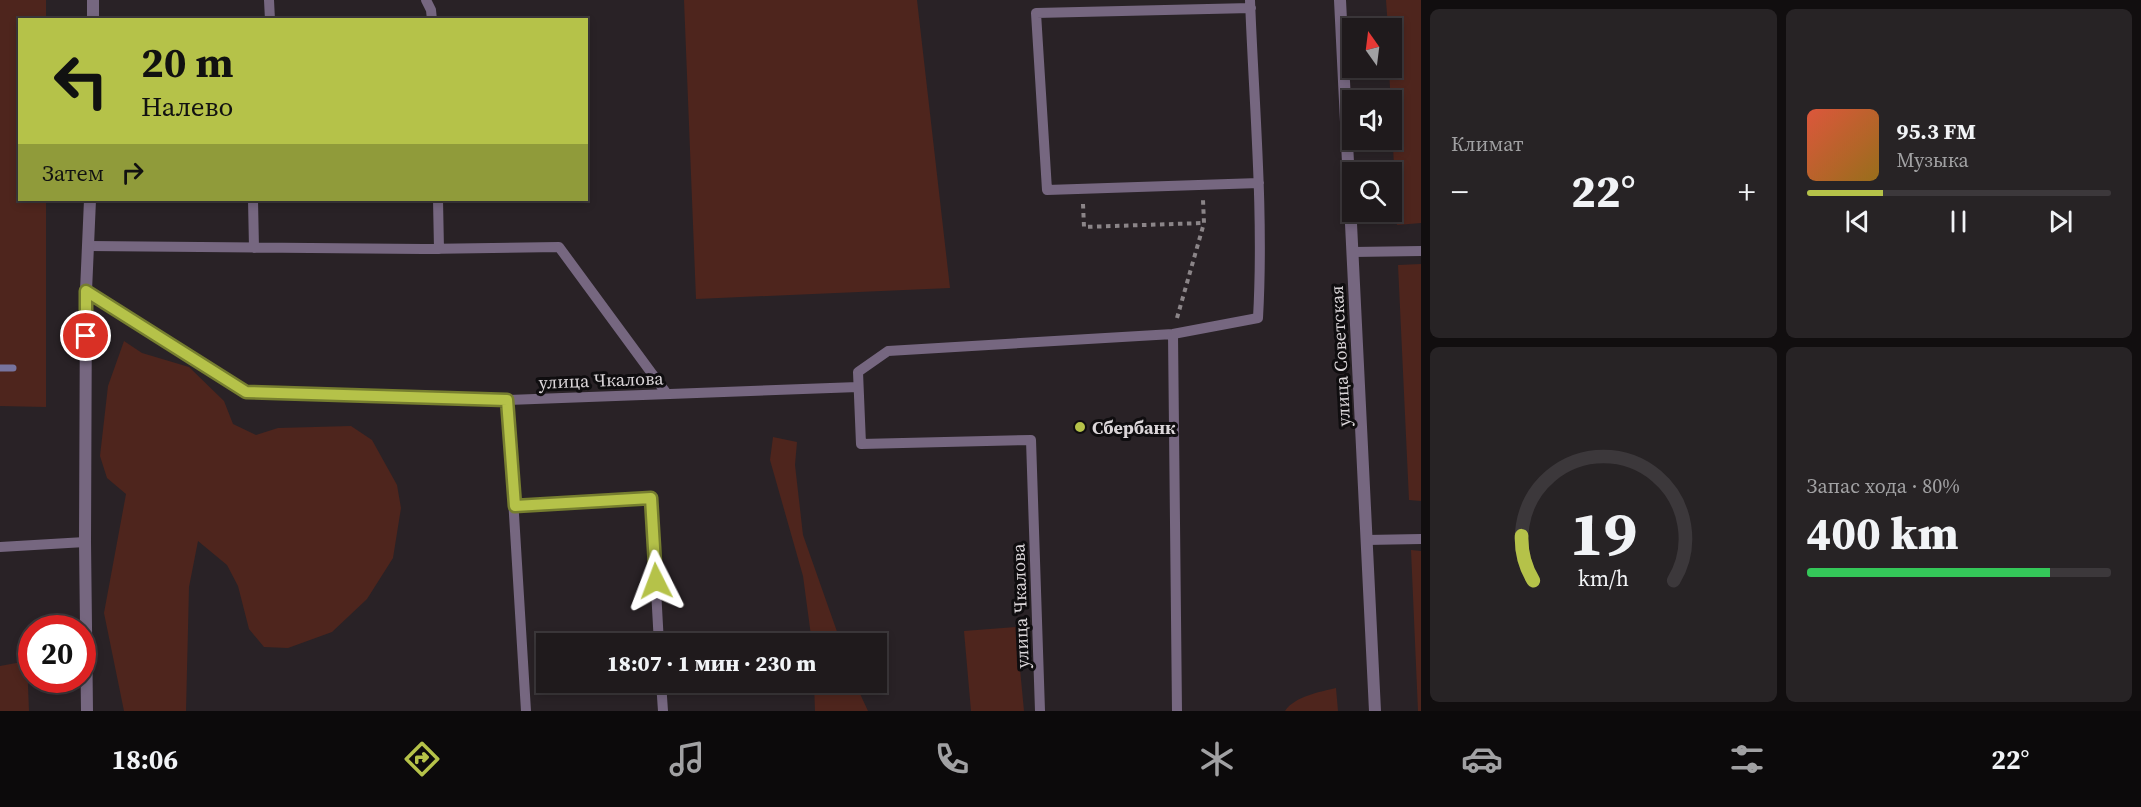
<!DOCTYPE html>
<html lang="ru">
<meta charset="utf-8">
<style>
body{margin:0;font-family:"Source Serif 4",serif;background:#272325;color:#f1f3f6;height:100vh;display:flex;flex-direction:column;font-size:22px;white-space:nowrap}
*{box-sizing:border-box;margin:0}
p{font-size:20px;color:#a1a1a3}
.icon{flex:none;width:33px;height:33px;fill:none;stroke:currentColor;stroke-width:2;stroke-linecap:round;stroke-linejoin:round}
.map{position:relative;flex:1;overflow:hidden}
.side{display:flex;flex-direction:column;gap:9px;padding:9px;background:#110e0f;width:720px}
.side>*{flex:none}
.hud{position:absolute;left:18px;top:18px;width:570px;height:183px;border-radius:0px;box-shadow:0 3px 9px #0003,0 0 0 2px #3c383b;background:#b5c249;color:#111;overflow:hidden}
.needle{width:39px;rotate:346deg}
.tools{position:absolute;left:1342px;top:18px;display:grid;gap:12px}
.tools a{display:grid;place-items:center;width:60px;height:60px;border-radius:0px;background:#1f1a1c;box-shadow:0 3px 9px #0003,0 0 0 2px #3c383b;font-size:30px}
.speed{position:absolute;left:18px;top:615px;display:flex;gap:12px;font-size:30px;font-weight:700;text-align:center}
.speed>*{display:grid;place-content:center;width:78px;height:78px;border-radius:50%;background:#1f1a1c;box-shadow:0 3px 9px #0003,0 0 0 2px #3c383b;line-height:1}
.speed .limit{border:9px solid #d22;background:#fff;color:#111}
.pin{position:absolute;display:grid;place-items:center;width:51px;height:51px;color:#fff;margin:-26px;border:3px solid #fff;border-radius:50%;box-shadow:0 2px 6px #0007}
.me{position:absolute;width:66px;margin:-33px;rotate:357deg;stroke-linejoin:round;filter:drop-shadow(0 0 4px #0008)}
.turn{display:flex;align-items:center;gap:21px;height:126px;padding:0 24px;font-size:27px}
.turn .icon{width:78px;height:78px;stroke-width:2.5}
.turn b{display:block;font-size:42px;line-height:51px}
.then{display:flex;align-items:center;height:57px;padding:0 24px;background:#0003;gap:12px;font-size:22px}
.big{font-size:45px;font-weight:800;line-height:1.1}
.side .card{flex:1;display:flex;flex-direction:column;justify-content:center;gap:9px;min-width:0;padding:0 21px;border-radius:9px;background:#272325}
.side .dial{align-items:center;gap:0}
.dial svg{height:156px;overflow:visible;fill:none;stroke:#3c383b;stroke-width:7;stroke-linecap:round;text-anchor:middle}
.dial text{fill:#f1f3f6;stroke:none}
.song{display:flex;align-items:center;gap:18px}
.cover{width:72px;height:72px;border-radius:9px;background:linear-gradient(135deg,hsl(10 70% 55%),hsl(40 70% 35%))}
.played{height:6px;border-radius:3px;background:linear-gradient(90deg,#b5c249 25%,#3c383b 25%)}
.keys{display:flex;justify-content:space-around;direction:ltr}
.heat{display:flex;justify-content:space-between;align-items:center;font-size:33px;direction:ltr}
.charge{height:9px;border-radius:4px;background:linear-gradient(90deg,#34c759 80%,#3c383b 0)}
.side .tiles{flex:1;display:grid;gap:9px;grid-template-columns:repeat(2,1fr)}
.trip{position:absolute;left:536px;top:633px;width:351px;height:60px;border-radius:0px;background:#1f1a1c;box-shadow:0 3px 9px #0003,0 0 0 2px #3c383b;font-weight:800;line-height:60px;text-align:center}
.dock{display:flex;height:96px;justify-content:space-around;align-items:center;background:#0c0a0b;color:#a1a1a3}
.dock .icon{width:42px;height:42px}
.dock .on{color:#b5c249}
.dock b{font-size:27px;color:#f1f3f6}
main{display:flex;flex:1;min-height:0}
.map>svg:first-child{display:block}
.green{fill:#4e251d}
.lines{fill:none;stroke-linecap:round;stroke-linejoin:round}
.stream{stroke:#77749e;stroke-width:7}
.path{stroke:#8b8588;stroke-width:4;stroke-dasharray:4.5 4.5;stroke-linecap:butt}
.service{stroke:#766780;stroke-width:10}
.minor{stroke:#766780;stroke-width:12}
.tertiary{stroke:#766780;stroke-width:12}
.route-casing{stroke:#767e2f;stroke-width:15}
.route{stroke:#b5c249;stroke-width:10}
.poi-dot{fill:#b5c249;stroke:#0f0d0f;stroke-width:2}
.labels{text-anchor:middle;dominant-baseline:central;stroke-width:6;stroke-linejoin:round;paint-order:stroke}
.street-label{font-size:18px;fill:#dbd6d9;stroke:#0f0d0f}
.poi-label{font-size:18px;font-weight:bold;fill:#dbd6d9;stroke:#0f0d0f;text-anchor:start}
</style>
<main>
<div class="map">
<svg width="1421" height="711" viewBox="0 0 1421 711">
<rect width="100%" height="100%" fill="#292226"/>
<path class="green" d="M0,0H46V19L20,20V200H46V407L0,406Z
M684,0H917L950,288L696,299Z
M1386,0H1421V223L1397,225L1389,68H1392V28H1388Z
M1421,264V501L1409,500L1398,265Z
M124,341L142,353L189,367L224,401L233,424L256,435L278,428L351,426L372,440L397,485L401,508L393,558L367,599L332,632L288,648L264,647L249,629L238,586L227,565L198,541L189,587L186,711H124L104,613L126,494L107,478L100,456L108,386Z
M773,437L797,442L795,465L803,535L841,643H812L803,576L770,460Z
M1411,550L1421,551V711H1418Z
M1016,627L1024,711H971L964,631Z
M27,661L29,711H0V666Z
M814,683H855L868,711H815Z
M1336,688L1338,711H1285C1295,696 1320,692 1336,688Z"/>
<g class="lines">
<path class="stream" d="M0,368H13"/>
<path class="path" d="M1083,204L1084,227L1204,223
M1177,318L1204,223L1203,200"/>
<path class="service" d="M269,0L270,20
M426,0L431,10L432,20
M1251,8L1036,13L1047,190L1259,183
M253,200L254,248
M438,200L439,249
M89,246L423,249L559,247L667,394
M1353,252L1421,251
M86,291L246,392L507,400L858,387
M1173,334L1177,711
M507,400L526,711
M515,505L651,498L659,644
M1366,540L1421,539
M0,547L85,542
M661,682L663,711
M1040,711L1031,440L861,444L858,372L888,351L1173,334L1258,318C1264,212 1254,106 1250,0"/>
<path class="minor" d="M93,20V0
M87,711L85,542L86,291L90,200"/>
<path class="tertiary" d="M1340,0L1375,711"/>
</g>
<g class="lines">
<g class="route-casing">
<path id="route" d="M86,336V291L246,392L507,400L515,506L651,498L656,581"/>
</g>
<use href="#route" class="route"/>
</g>
<circle class="poi-dot" cx="1080" cy="427" r="6"/>
<g class="labels">
<g class="street-label">
<text transform="translate(1340 356) rotate(-93)">улица Советская</text>
<text transform="translate(601 380) rotate(-2)">улица Чкалова</text>
<text transform="translate(1020 606) rotate(-92)">улица Чкалова</text>
</g>
<g class="poi-label">
<text x="1092" y="427">Сбербанк</text>
</g>
</g>
</svg>
<div class="tools">
<a><svg class="needle" viewBox="-14 -14 28 28"><path d="M0-13l5 13h-10z" fill="#e53935"/><path d="M0 13l5-13h-10z" fill="#a1a1a3"/></svg></a>
<a><svg class="icon" aria-label="sound" viewBox="0 0 24 24"><path d="M4 9h4l5-4v14l-5-4H4zM17 9q2 3 0 6"/></svg></a>
<a><svg class="icon" aria-label="search" viewBox="0 0 24 24"><circle cx="10" cy="10" r="6"/><path d="M15 15l6 6"/></svg></a>
</div>
<div class="speed"><div class="limit">20</div></div>
<div class="pin" style="left:86px;top:336px;background:#d93025"><svg class="icon" aria-label="arrive" viewBox="0 0 24 24"><path d="M6 21V4h12l-3 4 3 4H6"/></svg></div>
<svg class="me" style="left:656px;top:581px" viewBox="-20 -20 40 40"><path d="M0-17L14 15 0 8-14 15z" fill="#b5c249" stroke="#fff" stroke-width="4"/></svg>
<div class="trip">18:07 · 1 мин · 230 m</div>
<div class="hud">
<div class="turn"><svg class="icon" aria-label="left" viewBox="0 0 24 24"><path d="M17 20v-9H6M10 6l-5 5 5 5"/></svg><div><b>20 m</b>Налево</div></div>
<div class="then">Затем<svg class="icon" aria-label="right" viewBox="0 0 24 24"><path d="M7 20v-9h11M14 6l5 5-5 5"/></svg></div>
</div>
</div>
<section class="side">
<div class="tiles">
<div class="card"><p>Климат</p>
<div class="heat"><a>−</a><b class="big">22°</b><a>+</a></div>
</div>
<div class="card">
<div class="song"><i class="cover"></i><div><b>95.3 FM</b><p>Музыка</p></div></div>
<div class="played"></div>
<div class="keys"><svg class="icon" aria-label="previous" viewBox="0 0 24 24"><path d="M18 5L8 12l10 7zM5 5v14"/></svg><svg class="icon" aria-label="pause" viewBox="0 0 24 24"><path d="M8 5v14M16 5v14"/></svg><svg class="icon" aria-label="next" viewBox="0 0 24 24"><path d="M6 5l10 7-10 7zM19 5v14"/></svg></div>
</div>
<div class="card dial"><svg viewBox="0 0 100 80">
<path d="M14 69A42 42 0 1 1 86 69"/>
<path d="M14 69A42 42 0 0 1 8 46" stroke="#b5c249"/>
<text x="50" y="56" font-size="32" font-weight="700">19</text>
<text x="50" y="72" font-size="11">km/h</text>
</svg></div>
<div class="card"><p>Запас хода · 80%</p><b class="big">400 km</b><div class="charge"></div></div>
</div>
</section>
</main>
<nav class="dock">
<b>18:06</b>
<svg class="icon on" aria-label="directions" viewBox="0 0 24 24"><path d="M12 3l9 9-9 9-9-9zM9 14v-3h6M13 9l2 2-2 2"/></svg>
<svg class="icon" aria-label="music" viewBox="0 0 24 24"><path d="M9 18V5l10-2v13"/><circle cx="6" cy="18" r="3"/><circle cx="16" cy="16" r="3"/></svg>
<svg class="icon" aria-label="phone" viewBox="0 0 24 24"><path d="M5 4h4l2 5-3 2q2 4 5 5l2-3 5 2v4C11 20 4 13 5 4z"/></svg>
<svg class="icon" aria-label="climate" viewBox="0 0 24 24"><path d="M12 3v18M4 7l16 10M4 17L20 7"/></svg>
<svg class="icon" aria-label="car" viewBox="0 0 24 24"><path d="M5 17H2v-5l4-1 3-4h7l3 4 3 1v5h-3M9 17h6M6 11h13"/><circle cx="7" cy="17" r="2"/><circle cx="17" cy="17" r="2"/></svg>
<svg class="icon" aria-label="filters" viewBox="0 0 24 24"><path d="M4 7h16M4 17h16"/><circle cx="9" cy="7" r="2"/><circle cx="15" cy="17" r="2"/></svg>
<b>22°</b>
</nav>
